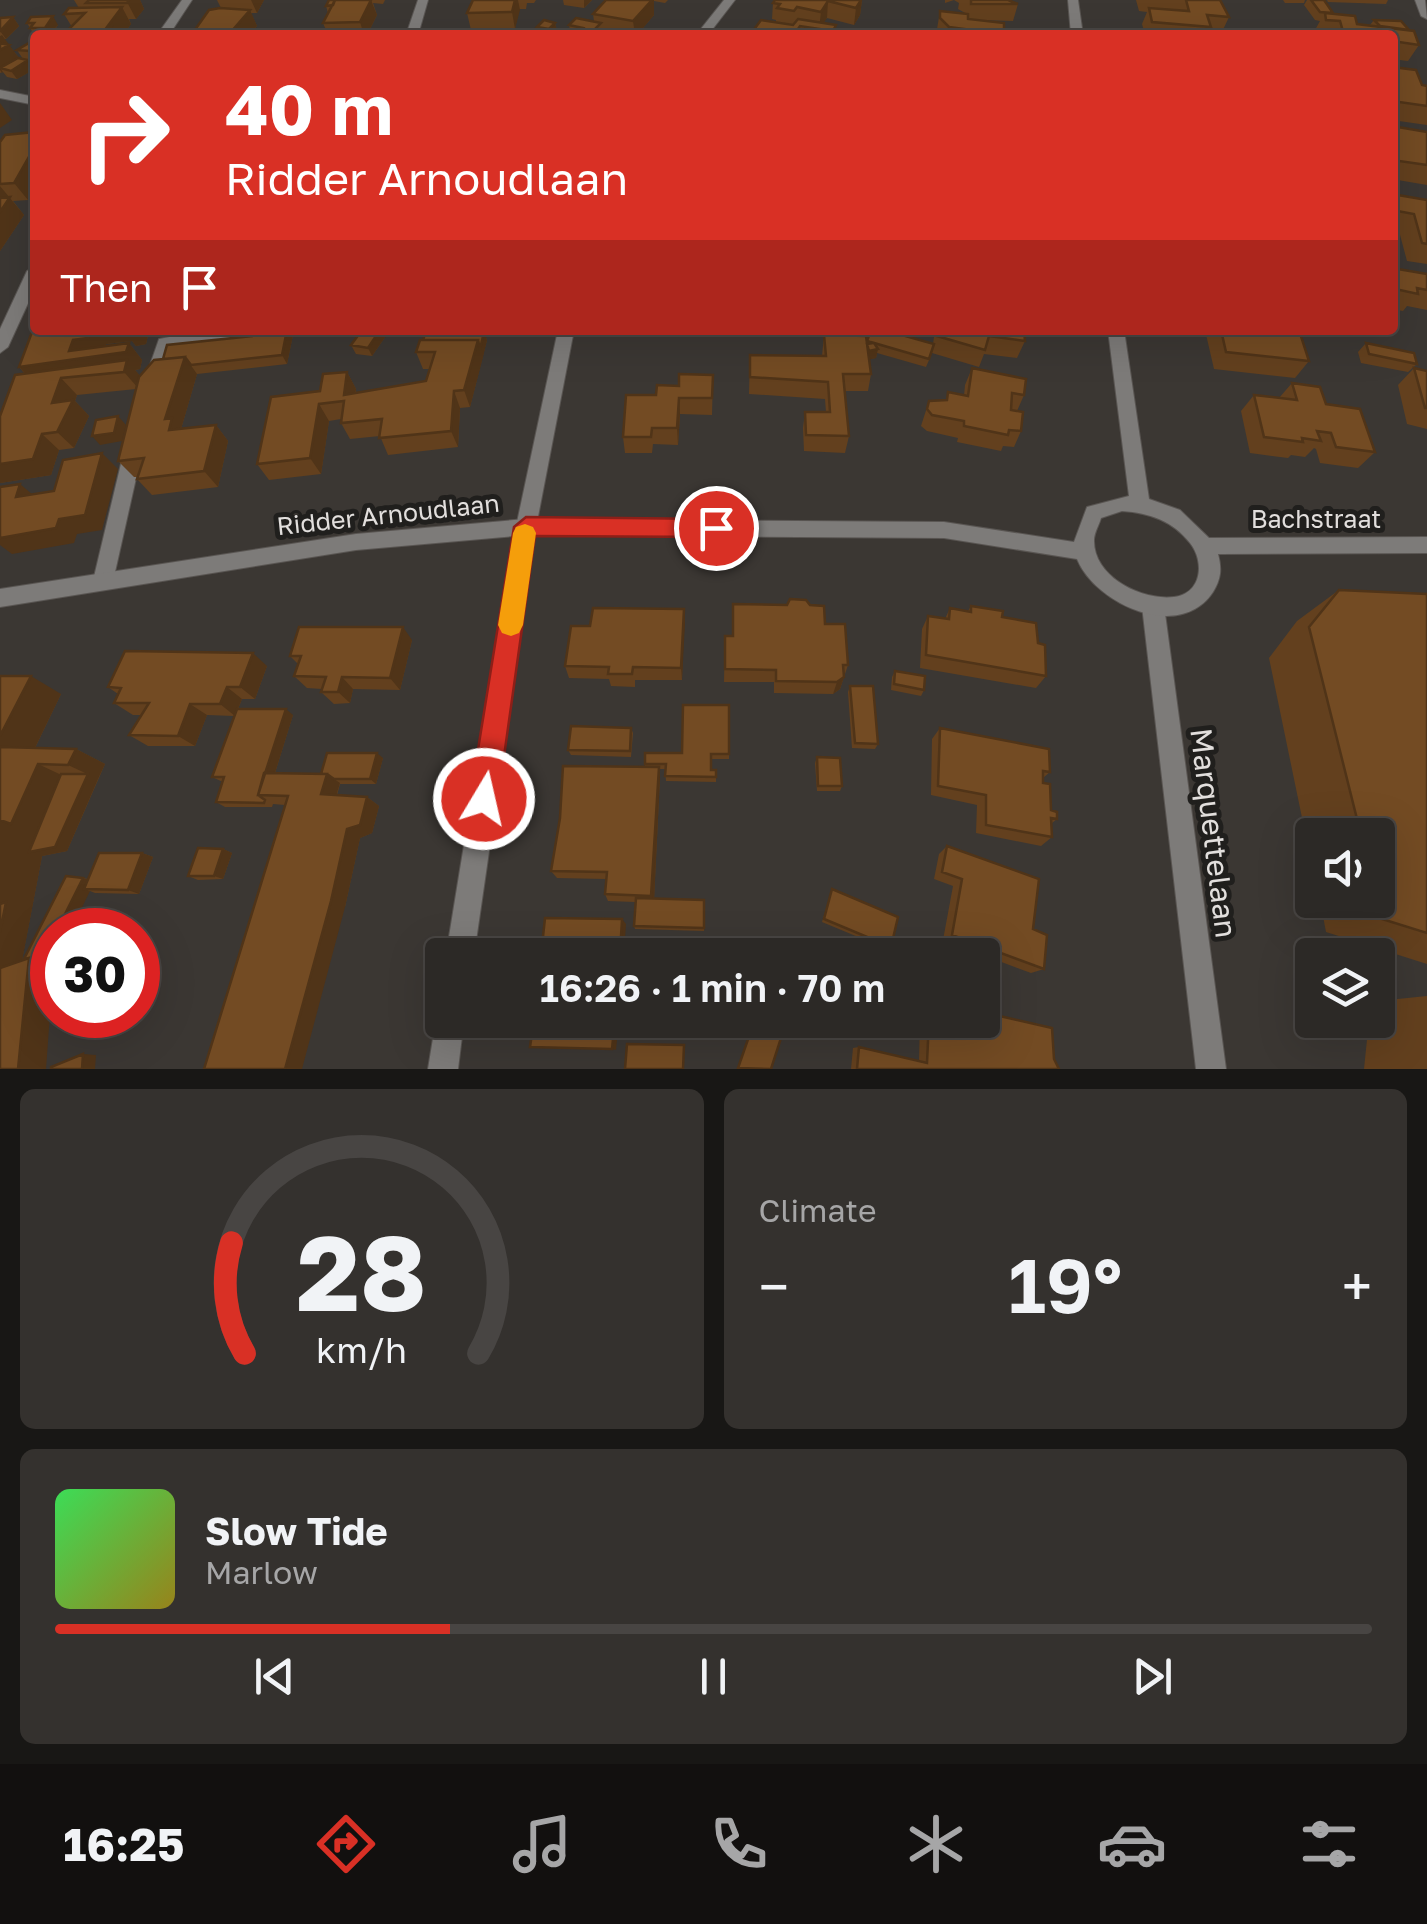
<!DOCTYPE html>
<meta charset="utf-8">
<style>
body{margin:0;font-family:"Golos Text",sans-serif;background:#34312e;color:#f1f3f6;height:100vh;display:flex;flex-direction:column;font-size:38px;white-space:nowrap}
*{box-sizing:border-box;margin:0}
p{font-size:32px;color:#a6a6a7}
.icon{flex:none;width:55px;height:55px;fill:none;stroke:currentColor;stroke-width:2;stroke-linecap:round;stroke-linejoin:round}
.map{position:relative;height:1069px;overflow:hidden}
.panel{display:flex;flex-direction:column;gap:20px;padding:20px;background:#181715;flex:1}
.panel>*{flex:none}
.hud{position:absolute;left:30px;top:30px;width:1368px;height:305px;border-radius:10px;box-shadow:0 10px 40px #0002,0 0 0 2px #484543;background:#d93025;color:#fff;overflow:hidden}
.controls{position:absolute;left:1295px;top:818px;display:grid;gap:20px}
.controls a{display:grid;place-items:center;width:100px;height:100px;border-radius:10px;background:#2c2926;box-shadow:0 10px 40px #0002,0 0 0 2px #484543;font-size:50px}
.speed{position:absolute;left:30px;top:908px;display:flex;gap:20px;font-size:50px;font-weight:700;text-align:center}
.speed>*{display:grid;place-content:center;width:130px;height:130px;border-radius:50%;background:#2c2926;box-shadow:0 10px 40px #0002,0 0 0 2px #484543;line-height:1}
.speed .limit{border:15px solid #d22;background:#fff;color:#111}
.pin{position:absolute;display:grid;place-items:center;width:85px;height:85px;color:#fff;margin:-42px;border:5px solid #fff;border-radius:50%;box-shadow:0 2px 10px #0007}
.me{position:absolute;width:110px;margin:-55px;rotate:9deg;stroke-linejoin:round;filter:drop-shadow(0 0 8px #0008)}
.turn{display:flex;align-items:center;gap:35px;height:210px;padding:0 30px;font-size:45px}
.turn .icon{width:130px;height:130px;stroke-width:2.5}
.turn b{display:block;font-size:70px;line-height:85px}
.then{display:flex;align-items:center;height:95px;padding:0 30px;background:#0003;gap:20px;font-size:38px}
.big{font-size:75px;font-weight:600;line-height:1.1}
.panel .tile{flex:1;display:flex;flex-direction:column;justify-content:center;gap:15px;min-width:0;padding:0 35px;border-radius:15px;background:#34312e}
.panel .dial{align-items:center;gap:0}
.dial svg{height:260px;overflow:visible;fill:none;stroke:#484543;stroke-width:7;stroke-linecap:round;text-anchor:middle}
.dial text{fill:#f1f3f6;stroke:none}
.song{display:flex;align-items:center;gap:30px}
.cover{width:120px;height:120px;border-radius:15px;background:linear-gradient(135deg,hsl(130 70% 55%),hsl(50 70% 35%))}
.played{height:10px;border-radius:5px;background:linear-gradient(90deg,#d93025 30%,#484543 30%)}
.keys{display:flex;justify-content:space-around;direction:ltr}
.heat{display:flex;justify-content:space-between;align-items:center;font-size:55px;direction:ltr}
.panel .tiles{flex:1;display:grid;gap:20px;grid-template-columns:1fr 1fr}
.tile:last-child{grid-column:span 2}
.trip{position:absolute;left:425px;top:938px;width:575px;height:100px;border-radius:10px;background:#2c2926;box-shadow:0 10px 40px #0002,0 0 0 2px #484543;font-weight:600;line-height:100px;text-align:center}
.tabs{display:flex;height:160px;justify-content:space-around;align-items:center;background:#12100f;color:#a6a6a7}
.tabs .icon{width:70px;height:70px}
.tabs .on{color:#d93025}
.tabs b{font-size:45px;color:#f1f3f6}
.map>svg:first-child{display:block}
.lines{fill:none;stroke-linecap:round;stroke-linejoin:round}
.service-casing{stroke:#595552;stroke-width:2}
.minor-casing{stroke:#595552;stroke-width:2}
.tertiary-casing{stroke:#595552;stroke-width:2}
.service{fill:#7d7b79;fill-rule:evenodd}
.minor{fill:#7d7b79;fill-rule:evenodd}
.tertiary{fill:#7d7b79;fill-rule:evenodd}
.wall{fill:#63401e}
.shaded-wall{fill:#503418}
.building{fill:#734b23;stroke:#503418;stroke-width:2.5}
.route{fill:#d93025;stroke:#8d1f18;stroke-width:2.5}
.slow{fill:#f59e0b}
.labels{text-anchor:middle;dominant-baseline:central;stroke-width:10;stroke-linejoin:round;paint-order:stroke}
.street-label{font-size:25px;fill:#e2dfdd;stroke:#201f1d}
.near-street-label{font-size:30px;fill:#e2dfdd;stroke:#201f1d}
</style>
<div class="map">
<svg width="1427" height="1069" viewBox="0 0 1427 1069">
<rect width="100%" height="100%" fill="#3b3733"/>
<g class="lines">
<g class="service-casing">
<path id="service" d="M206,330H247L239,336L172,348L158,389H146L143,385L159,339Z
M134,440L143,447L113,581L110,587L103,590L96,587L93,581L125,447Z"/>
</g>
<g class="minor-casing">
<path id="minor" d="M182,0H192L169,35H157Z
M418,0H428L418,35H406Z
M724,0H735L708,35H696Z
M1415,0H1425L1427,19L1421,16Z
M0,90L35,97V105L0,98Z
M35,266V288L8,347L0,353V329L27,271Z
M558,330H574L536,527L474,955H446L516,527Z
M1153,597L1161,599L1164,606L1226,1069H1196L1142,606L1145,599Z
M442,1009V1020H464L458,1069H428L436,1020Z"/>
</g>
<g class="tertiary-casing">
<path id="tertiary" d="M1068,0H1078L1083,35H1071Z
M1108,330H1124L1149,499L1180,510L1209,538L1427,537V553L1218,554C1222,569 1221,579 1213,592C1180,642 1096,605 1077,559L944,538L526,535L356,550L0,607V589L356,534L526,519L944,522L1074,542L1087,507L1129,496ZM1122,511C1150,513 1173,521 1190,543C1205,562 1202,593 1174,597C1142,601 1093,577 1094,540C1094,533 1099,525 1101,518Z"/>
</g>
<use href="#service" class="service"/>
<use href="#minor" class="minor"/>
<use href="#tertiary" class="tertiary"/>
</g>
<path class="wall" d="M74,0H140L144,9L136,19H129L131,24L123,35H65L72,27L64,14L79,8Z
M217,0H264L257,13H251L257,26L250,35H192V34L221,8Z
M329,0H385L383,4L373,3L377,15L367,35H328L323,23L328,13L326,6Z
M473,0H536L534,3H527L526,9H519L515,29L471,30L467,13Z
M563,0H592L584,8L564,5Z
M606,0H668L665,3L654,1V15L637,35L609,33L618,35H571L569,25L594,21L593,14Z
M862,0L860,15L854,25L827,18L823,23L836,25L835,35H750L776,22V20L772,19L773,3Z
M945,0H1008L1018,4L1013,21L981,20L1004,31L1003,35H936L940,11L967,14L958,9L959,3L954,0L945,3Z
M1136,0H1220L1229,17L1221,34L1145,35L1142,24L1147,12L1139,11Z
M1283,0H1305L1304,3H1285Z
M1307,0H1324L1333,14L1357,24L1370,25L1374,20L1419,45L1408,61L1392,59V35H1316L1315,30L1320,21L1315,20L1304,5Z
M1327,0H1388L1386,4L1328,2Z
M13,17L19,26L6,39H4L19,58L28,60L33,67L35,65V77L31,71L17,79L7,77L3,72L0,73V18Z
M27,23L58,25L51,35L35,36Z
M555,23L557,31L553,35H539L537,27Z
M35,37V59H23L17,50L29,43L28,41Z
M1392,67L1422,85L1427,86V125L1392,120Z
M1392,126L1427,132V185L1392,179Z
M35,132V187L28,200L13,201L24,215L0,251V142Z
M1392,194L1427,200V264L1407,261L1399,231L1392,230Z
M1392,268L1427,274V310L1407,306L1403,311L1392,309Z
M294,330L287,364L197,374L181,429L216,425L228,441L218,487L152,495L137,479L138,477H134L118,461L136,389L77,395L75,401L89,416L74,448L59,450L51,475L0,483V416L25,374L19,367L149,331L146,344L136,346L132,341L106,344V346L129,343L142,360L140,369L135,370L140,376L163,359L252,336Z
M362,330H390L372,356L356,354L351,345Z
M828,330H840L839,335L866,339L933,344L935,330H1024L1025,341L1017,358L984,354L979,367L932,353L926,367L877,353L876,358L869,359L871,374L868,391H844L849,436L845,453L804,451L803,428L805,412H826L825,399L749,394L750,355L822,356L824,335H827Z
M1205,330H1299L1309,361L1295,378L1214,369Z
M484,332L487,340L470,407L460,408L458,447L388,455L380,436L350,439L341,423V419L329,421L321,474L269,480L257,464L320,391L347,372L356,389V393L426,381L430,369H423L416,352Z
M1366,343L1417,364L1408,372L1361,363L1358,352Z
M972,368L1024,395L1017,411L1021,431L1014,447L1003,446L1001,451L957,442L958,438L927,431L921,426L929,401L946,400L948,392L964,396L965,385Z
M1414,368L1427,371V429L1407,424L1398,385Z
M713,375L712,415L680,414L678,445L653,444L652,453H625L623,437L656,395L679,386Z
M1292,383L1326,404L1375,452L1358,468L1320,463L1316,449L1314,448L1305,457L1291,455L1288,458L1250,453L1241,411L1254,395L1279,398Z
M1339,590L1427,594V964L1326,932L1320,900H1378V835H1312V866L1269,658L1297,621Z
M971,606L1002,617L1038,643L1046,676L1036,688L920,668L922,629L928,616L945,619L950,608L968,611Z
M684,609L682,680H635V687L611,686L609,679L569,678L565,666L590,626Z
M825,624L848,665L840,689L833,694L774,693V682H724L725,636Z
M412,640L400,690L353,689L350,703L334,704L321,692L322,689L307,688L294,676L298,664L290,656Z
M267,666L255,699H242L238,709L293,715L275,773L321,774L383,758L376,784H340L337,795L367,797L379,806L372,833L360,838L345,907L285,805L273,804L272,807H225L216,802L223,782L212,777L234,716L207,715L195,746H148L129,735L142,715H133L114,703L118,694L108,687Z
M895,671L924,690L921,696L891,690L892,677Z
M0,676L61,694L35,748L76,749L105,764L67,851L42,856L22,960L83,878L88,879L142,853L153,857L139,894L95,893L90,891L52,930V987L0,967Z
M850,686L878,744L875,749L852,748L848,692Z
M729,705V759H711V770H716V782L666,781L665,769H659L660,777L654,899L704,900V931L635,929L634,926L635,902L608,901L605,894L606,879L557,878L551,871L645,767V764L682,753Z
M631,728L633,733L631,757L571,755L568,750Z
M940,728L1050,772L1043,778V783L1051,810L1057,819L1052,823V837L1041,846L976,833L977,805L931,795L932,739Z
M817,757L842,786L840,791H817L815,763Z
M947,846L1033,929L1044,969L1031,973L943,940L953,886L934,879L939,854Z
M223,849L232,853L223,879L198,880L188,876Z
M832,889L891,947L887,949L822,922Z
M1427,996V1069H1364L1369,1020H1378V1001Z
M920,1020H982L1054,1059L1059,1069H851L853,1048L859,1047L919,1061Z"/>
<path class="shaded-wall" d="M111,0H140L144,9L136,19L127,2Z
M251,0H264L257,13Z
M371,0L377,15L367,35H364L360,22Z
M515,0H518L520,10L515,29L512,12Z
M584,0H592L584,8Z
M652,0H654V15L637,35H635L633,21Z
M862,0L860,15L854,25L856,8Z
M828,1L827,18L819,29L821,12Z
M122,7L131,24L123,35H107V27Z
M250,10L257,26L250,35H231L230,33Z
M53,16L58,25L49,35L45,28Z
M13,17L19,26L6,39L0,31Z
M555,23L557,31L553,35H550L549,29Z
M2,35L21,61L0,68L3,72L2,73L0,70V36Z
M28,60L34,69H29L31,71L17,79L11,71Z
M0,103L12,120L0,128Z
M35,146V187L28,200L14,183Z
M0,186L24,215L0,251Z
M91,330H148L149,331L146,344L136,346L132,341L106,344L103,355L129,343L142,360L140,369L135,370L141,377L138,388L124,372L61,378L77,395L75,401L89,416L74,448L57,432L35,384L19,367L69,351L73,340Z
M287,330H294L287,364L282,355Z
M380,330H390L372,356L368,348Z
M484,332L487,340L483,357L480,349Z
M478,340L483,357L470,407L464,390Z
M878,349L876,358L867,360L869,351Z
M185,357L197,374L181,429L169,430L165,419Z
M347,372L356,389L353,412L344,395Z
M454,391L460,408L458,447L451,431Z
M679,398L680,414L678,445L677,428Z
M319,404L329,421L321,474L310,458Z
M118,416L126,425L122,441L100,445L92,436Z
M216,425L228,441L218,487L204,471Z
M42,434L59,450L51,475L0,483V464Z
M102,453L118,469L102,530L77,534L74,543L12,554L0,545V526L59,519Z
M20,484L39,500L16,497Z
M684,609L685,623L682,680L681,668Z
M403,627L412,640L400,690L390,678Z
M253,653L267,666L255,699L240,687Z
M31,676L61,694L28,762L0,750V736Z
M342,677L353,689L350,703L338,692Z
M844,677L840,689L833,694L837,682Z
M227,687L242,699L235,716L220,704Z
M190,704L207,715L195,746L178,736Z
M286,709L293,715L273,779L264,778Z
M76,749L105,764L98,779L68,765Z
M377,753L383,758L376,784L370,779Z
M38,764L70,779L88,774L98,779L67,851L42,856L22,961L0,967V820Z
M659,767L660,777L654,902L651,896Z
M327,774L340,783L334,803L321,794Z
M367,797L379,806L372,833L360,838L345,907L302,1069H285L347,829Z
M223,849L232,853L223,879L214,876Z
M142,853L153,857L139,894L128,890Z
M83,878L95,882L84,889L90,891L71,930H57Z
M622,919L626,924L624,955L620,954Z
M52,939V987L46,1069H18L29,958Z
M615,1020H619L616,1050L612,1049Z
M83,1054L96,1055L95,1069H82Z"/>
<path class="building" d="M89,0H129L127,3H86Z
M329,0H335L333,5L326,6Z
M335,0H371L360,22L323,23Z
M473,0H515L512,12L467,13Z
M606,0H652L633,21L593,14Z
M775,0H861L856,8L828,1L821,12L797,7L794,11L777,8L780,4L773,3Z
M971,0H1008L1018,4H971Z
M1186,0H1220L1229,17L1207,15L1211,27L1152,22L1149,8L1189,11Z
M1311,0H1324L1333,13L1320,12Z
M122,7L107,27H111L106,34H64L85,13L64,14L69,8Z
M220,8L250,10L230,33H210L209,35H205V33L192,34L209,10Z
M940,11L968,14V19L1004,23V31H998V35H965V29L949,27L940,18Z
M1325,13L1355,16L1357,24L1414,31L1419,45L1392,41V35H1344L1340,21L1326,20Z
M53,16L45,28H30L34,23H27L31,17Z
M13,17L0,31V18Z
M576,18L601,23L595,29L618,35H576L583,28L569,25Z
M798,19L836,25L833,31L800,26L794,35H750L761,20L793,25Z
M544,20L555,23L549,29L537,27Z
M1374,20L1401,21L1409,30L1380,26Z
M320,30L318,35H272L274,31Z
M519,32L518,35H483L484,34Z
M0,43L9,45L0,50Z
M29,43L33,49L30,51L17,50Z
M18,58L28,60L11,71L0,68Z
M1392,67L1416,70L1422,85L1427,86V106L1392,101Z
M1392,126L1427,132V165L1392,160Z
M35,132V146L14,183L0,184V142L5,135Z
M1392,194L1427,200V244L1422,243L1414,214L1392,210Z
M10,197L0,212V198Z
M1392,268L1427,274V290L1417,288L1418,294L1395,289L1392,280Z
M35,324V330H91L88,338L73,340L69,351L129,343L126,352L19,367Z
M254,330H287L282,355L191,365L185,357L163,359L167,345L252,336Z
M362,330H380L368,348L351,345Z
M871,330H884L934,344L929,359L874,343L878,349L869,351L867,344L873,343L867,341Z
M938,330H1024L1025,341L989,336L985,350L937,336Z
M1221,330H1299L1309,361L1226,352Z
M426,331L484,332L480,349L478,340H423Z
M824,335L866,336L871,374H843L849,436L806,435L805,412H830L828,382L750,377V355L826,356Z
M420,340H478L464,390L454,391L451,431L379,438L382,419L341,423L344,401L319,404L310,458L257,464L271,397L320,391L323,374L347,372L344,395L426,381L435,352H416Z
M1366,343L1414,353L1417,364L1369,354Z
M185,357L165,419L172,418L169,430L216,425L204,471L137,479L144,458L118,461L139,377L154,360Z
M127,360L124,372L61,378L52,403L73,400L57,432L42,434L33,459L0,464V416L15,375Z
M972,368L1026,379L1024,395L1012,393L1011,410L1023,412L1021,431L1009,430L1008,435L964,426V421L932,415L927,409L929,401L947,400L948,392L968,396Z
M1414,368L1427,371V408H1425Z
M679,374L713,375L712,398H679L677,428H652L651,437H623L626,395H656L657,385L679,386Z
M1292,383L1320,387L1326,404L1360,409L1375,452L1336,447L1331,433L1317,431L1321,441L1302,438L1303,442L1264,437L1254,395L1297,400Z
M118,416L114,433L92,436L96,420Z
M102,453L85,515L59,519L56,528L0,538V487L20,484L16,497L54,491L63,460Z
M1339,590L1427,594V933L1382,919L1377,900L1378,835H1361L1309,627Z
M790,599L806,600L810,605L824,606L825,624H845L848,665H843L844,677L837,682L776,681V670L725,669V636H733V604L787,605Z
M971,606L1003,611L1002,617L1036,623L1038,643L1045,645L1046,676L926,655L928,616L949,619L950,608L971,612Z
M593,608L684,609L681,668L633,667L632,674H608L609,667L565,666L571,626H590Z
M299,627H403L390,678L342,677L338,692H321L326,677L294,676L301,656H290Z
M125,651L253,653L240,687H227L220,704H190L178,736L129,735L149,703H114L121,688L108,687Z
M895,671L925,676L924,690L894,684Z
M0,676H31L0,736Z
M850,686H873L878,744L855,743Z
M683,705H729V754H711V770H716V777L665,776L666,764H645V753H682Z
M237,709H286L258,795L265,800L264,803L216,802L224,777H212Z
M571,726L631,728L630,751L568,750Z
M940,728L1049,749L1050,772L1043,771V783L1050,784L1051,810L1057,812V819L1051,818L1052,837L986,825V795L938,786Z
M0,747L76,749L68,765L38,764L11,824L0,820Z
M327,753H377L370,779H334L327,774H321Z
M817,757L840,758L842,786H818Z
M563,766L659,767L651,896L605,894L607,872L551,871L560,818Z
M264,773L327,774L321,794L367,797L360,825L347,829L331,901L285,1069H204L288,796L258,795Z
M61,774H88L55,847L29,852Z
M947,846L1039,879L1033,929L1047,935L1044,969L952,935L962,879L942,872Z
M198,848L223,849L214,876H188Z
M99,853H142L128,890L84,889Z
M66,876L83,878L57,930H52V939L42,959L29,958L24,959Z
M832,889L898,917L891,947L824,919Z
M636,898L704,900V928L634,926Z
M6,902L0,932V904Z
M545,918L622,919L620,954L647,955H541Z
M29,958L18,1069H0V968Z
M982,1012L1052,1028L1054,1059L1059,1069H857L859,1047L927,1063L929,1020H982Z
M534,1020H615L612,1049L530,1047Z
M754,1022L782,1035L771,1069L738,1068Z
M627,1044L684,1045L683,1069H625Z
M83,1054L82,1069H51V1067Z"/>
<path class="route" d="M526,517L716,519L727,528L716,537L535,536L498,799L494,809L484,813L474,809L470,799L514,527Z"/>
<path class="slow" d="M525,524L533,527L536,533L523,625L519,633L511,636L502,633L498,625L513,533L516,527Z"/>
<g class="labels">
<g class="street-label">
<text transform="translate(388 514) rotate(-6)">Ridder Arnoudlaan</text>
<text x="1316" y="518">Bachstraat</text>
</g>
<g class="near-street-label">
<text transform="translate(1214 833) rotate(83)">Marquettelaan</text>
</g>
</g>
</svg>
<div class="controls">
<a><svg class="icon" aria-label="sound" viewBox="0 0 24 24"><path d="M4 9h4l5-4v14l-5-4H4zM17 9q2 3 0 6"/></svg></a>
<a><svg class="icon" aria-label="layers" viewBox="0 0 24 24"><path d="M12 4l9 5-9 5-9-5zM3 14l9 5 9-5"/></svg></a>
</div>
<div class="speed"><div class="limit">30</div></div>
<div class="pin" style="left:716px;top:528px;background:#d93025"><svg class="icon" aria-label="arrive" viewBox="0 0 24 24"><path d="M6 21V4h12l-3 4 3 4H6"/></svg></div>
<svg class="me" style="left:484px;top:799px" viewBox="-20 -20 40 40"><circle r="17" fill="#d93025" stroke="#fff" stroke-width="3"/><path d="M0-11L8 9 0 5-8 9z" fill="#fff"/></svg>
<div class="trip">16:26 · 1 min · 70 m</div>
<div class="hud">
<div class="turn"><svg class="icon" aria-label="right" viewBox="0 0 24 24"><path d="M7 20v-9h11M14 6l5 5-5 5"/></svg><div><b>40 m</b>Ridder Arnoudlaan</div></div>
<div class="then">Then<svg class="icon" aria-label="arrive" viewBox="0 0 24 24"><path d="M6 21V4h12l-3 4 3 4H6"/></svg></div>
</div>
</div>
<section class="panel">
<div class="tiles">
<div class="tile dial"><svg viewBox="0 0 100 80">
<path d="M14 69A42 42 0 1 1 86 69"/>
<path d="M14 69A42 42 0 0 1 10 35" stroke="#d93025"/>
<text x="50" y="56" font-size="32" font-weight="700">28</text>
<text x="50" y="72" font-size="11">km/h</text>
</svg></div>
<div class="tile"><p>Climate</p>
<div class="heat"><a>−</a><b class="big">19°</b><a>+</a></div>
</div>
<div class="tile">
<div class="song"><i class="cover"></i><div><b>Slow Tide</b><p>Marlow</p></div></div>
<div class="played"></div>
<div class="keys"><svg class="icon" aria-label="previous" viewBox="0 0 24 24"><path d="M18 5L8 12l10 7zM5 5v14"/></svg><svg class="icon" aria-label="pause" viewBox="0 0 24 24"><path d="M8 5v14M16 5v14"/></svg><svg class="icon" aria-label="next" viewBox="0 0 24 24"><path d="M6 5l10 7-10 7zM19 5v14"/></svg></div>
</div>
</div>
</section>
<nav class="tabs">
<b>16:25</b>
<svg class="icon on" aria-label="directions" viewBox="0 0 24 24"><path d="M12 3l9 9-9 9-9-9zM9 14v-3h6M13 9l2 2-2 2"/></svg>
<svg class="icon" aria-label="music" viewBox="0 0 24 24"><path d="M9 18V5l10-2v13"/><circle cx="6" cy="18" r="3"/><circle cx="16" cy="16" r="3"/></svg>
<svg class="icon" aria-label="phone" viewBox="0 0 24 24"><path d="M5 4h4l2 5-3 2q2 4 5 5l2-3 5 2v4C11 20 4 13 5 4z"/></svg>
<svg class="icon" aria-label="climate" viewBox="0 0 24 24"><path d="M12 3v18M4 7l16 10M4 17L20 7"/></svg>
<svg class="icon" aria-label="car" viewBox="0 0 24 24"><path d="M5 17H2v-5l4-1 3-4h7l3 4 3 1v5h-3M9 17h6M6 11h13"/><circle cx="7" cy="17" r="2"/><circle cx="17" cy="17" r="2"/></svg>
<svg class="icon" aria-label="filters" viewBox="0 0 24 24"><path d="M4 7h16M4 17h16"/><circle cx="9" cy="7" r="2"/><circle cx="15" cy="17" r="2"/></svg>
</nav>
